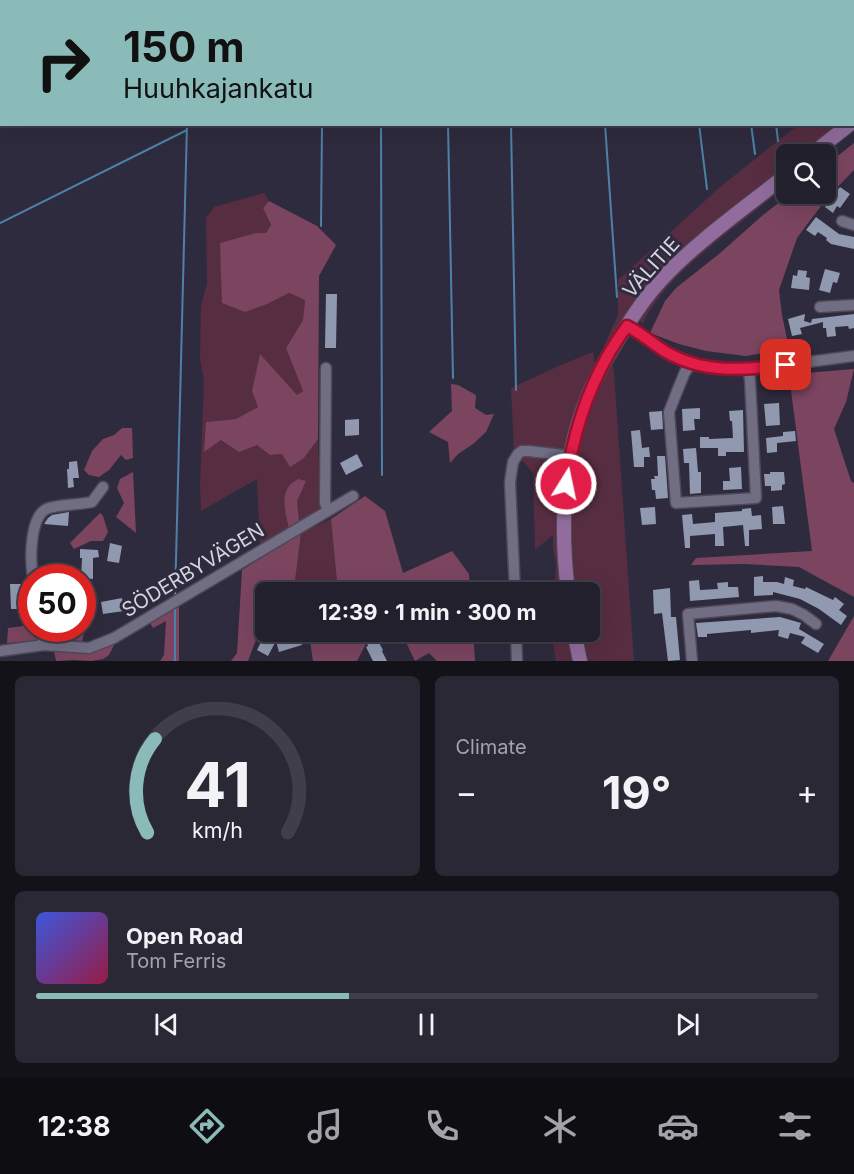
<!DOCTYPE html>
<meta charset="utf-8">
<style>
body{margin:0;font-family:Inter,sans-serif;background:#2b2836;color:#f1f3f6;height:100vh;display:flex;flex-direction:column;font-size:22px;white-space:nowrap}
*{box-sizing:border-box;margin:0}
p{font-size:20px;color:#a3a3aa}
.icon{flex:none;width:33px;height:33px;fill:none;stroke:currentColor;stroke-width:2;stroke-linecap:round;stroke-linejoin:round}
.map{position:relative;height:661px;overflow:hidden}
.sheet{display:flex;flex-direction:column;gap:15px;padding:15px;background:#131219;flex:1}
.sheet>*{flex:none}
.guide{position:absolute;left:0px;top:0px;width:855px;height:126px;box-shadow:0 6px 24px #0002,0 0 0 2px #403e4a;background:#8bbbb9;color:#111;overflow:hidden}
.controls{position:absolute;left:776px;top:144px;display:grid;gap:12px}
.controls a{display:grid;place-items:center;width:60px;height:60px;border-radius:9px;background:#23202e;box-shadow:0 6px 24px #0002,0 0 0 2px #403e4a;font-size:30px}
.speed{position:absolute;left:18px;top:564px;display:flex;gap:12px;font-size:30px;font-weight:700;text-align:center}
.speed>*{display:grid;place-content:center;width:78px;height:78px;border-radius:50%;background:#23202e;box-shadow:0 6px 24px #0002,0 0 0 2px #403e4a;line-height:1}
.speed .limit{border:9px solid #d22;background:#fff;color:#111}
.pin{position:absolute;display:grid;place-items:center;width:51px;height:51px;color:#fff;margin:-26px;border-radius:12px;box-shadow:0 3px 9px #0006}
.me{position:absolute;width:66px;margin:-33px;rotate:10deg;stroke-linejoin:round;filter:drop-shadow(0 0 4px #0008)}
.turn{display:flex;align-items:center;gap:21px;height:126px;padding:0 24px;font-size:27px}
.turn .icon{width:78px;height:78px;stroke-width:2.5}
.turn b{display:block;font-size:42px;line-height:51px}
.big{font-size:45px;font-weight:700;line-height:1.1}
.sheet .tile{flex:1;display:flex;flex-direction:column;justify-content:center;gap:9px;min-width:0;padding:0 21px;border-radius:9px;background:#2b2836}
.sheet .dial{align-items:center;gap:0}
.dial svg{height:156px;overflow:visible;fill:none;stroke:#403e4a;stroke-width:7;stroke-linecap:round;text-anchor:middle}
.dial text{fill:#f1f3f6;stroke:none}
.song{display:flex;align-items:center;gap:18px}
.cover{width:72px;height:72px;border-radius:9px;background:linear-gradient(135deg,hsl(230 70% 55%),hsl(340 70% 35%))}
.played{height:6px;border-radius:3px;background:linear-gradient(90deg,#8bbbb9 40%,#403e4a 40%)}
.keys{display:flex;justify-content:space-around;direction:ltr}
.heat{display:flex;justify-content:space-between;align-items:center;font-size:33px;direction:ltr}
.sheet .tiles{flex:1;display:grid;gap:15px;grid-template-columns:1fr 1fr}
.tile:last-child{grid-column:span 2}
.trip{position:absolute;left:255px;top:582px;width:345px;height:60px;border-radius:9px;background:#23202e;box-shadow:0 6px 24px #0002,0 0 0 2px #403e4a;font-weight:700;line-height:60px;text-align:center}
.menu{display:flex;height:96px;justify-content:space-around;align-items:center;background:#0e0d12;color:#a3a3aa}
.menu .icon{width:42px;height:42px}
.menu .on{color:#8bbbb9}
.menu b{font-size:27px;color:#f1f3f6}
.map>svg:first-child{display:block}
.green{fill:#572d41}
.forest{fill:#7b455f}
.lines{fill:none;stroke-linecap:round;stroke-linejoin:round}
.stream{stroke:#4d82a8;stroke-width:2}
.building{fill:#9099af}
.minor-casing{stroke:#4d4959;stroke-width:13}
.major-casing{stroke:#4d4959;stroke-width:16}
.minor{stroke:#716d83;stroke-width:10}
.major{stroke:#916c9d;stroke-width:14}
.route-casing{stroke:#92132f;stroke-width:15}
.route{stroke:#e11d48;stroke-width:10}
.labels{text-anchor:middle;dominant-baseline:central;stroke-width:6;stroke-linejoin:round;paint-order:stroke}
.street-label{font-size:20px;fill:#d6d3e0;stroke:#2f2b3e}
</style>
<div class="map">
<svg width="854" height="661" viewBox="0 0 854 661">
<rect width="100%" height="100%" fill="#2f2b3e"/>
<path class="green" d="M798,125H842L804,154H786V169L626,314L604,348V346L618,315V280L720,187Z
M786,181V186C766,202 747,218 727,233C694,260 661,286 642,325L639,317L664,283L698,252Z
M264,193L269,201L263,208L271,225L266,233H256L267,304L289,293L305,300L303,320L286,348L303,391L297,395L260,355L258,407L236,419L206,422L205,451L221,439L257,445L270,455L282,454L304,458L318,439L320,510L260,546L257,479L201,511L200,486L204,381L200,359L201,305L207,284L206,218L214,207Z
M593,352L595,364C587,387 576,410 570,433C555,485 555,540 563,592H546V590L555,588L556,562L553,548V535L535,550L533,473L514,451L511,388L563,364Z
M611,364L613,367L614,373L634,661H584L578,632H590V592H573L567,546L569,495L576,453L586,417Z
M331,519L337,582L318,587L317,592H303L295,581L301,533Z
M551,632H569L574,661H556Z"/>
<path class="forest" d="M854,143V170L827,198L797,238L779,290L782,315L789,349L746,356L706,351L679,344L650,333L665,301L676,288L719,254L763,215L790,194H825V166Z
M269,201L317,226L336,245L319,276L318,439L304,458L290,467L282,454L270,455L257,445L239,452L221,440L204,452L206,422L236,419L258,407L252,391L260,354L297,395L303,391L286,348L303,320L305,300L289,293L267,304L245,312L222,303L220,243L256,233H266L271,225L263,208Z
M854,369L846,402L834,429L851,481L854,483V597L799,567L744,564L691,565L696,558L812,551L790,383L794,374Z
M451,384L458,385L476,395L475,408L486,415L494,414L486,432L473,444L458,454L450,463L448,442L429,432L452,411Z
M122,428H132L133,458L126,460L121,455L109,470L99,477L89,475L84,470L92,451L103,439L114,435Z
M133,472L136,533L116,517L124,503L117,488L120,479Z
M298,479L306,481L297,501L299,522L289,528C286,515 280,496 290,485C292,482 296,481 298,479Z
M365,496L385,511L403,573L452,551L469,574L470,592H317V587L337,582L331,519Z
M100,513L103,516L108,532L103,541H91L74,549L70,543Z
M301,533L295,581L303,592H266L265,623L260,629L248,661H231L237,653L242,570Z
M179,605V661H160L164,655L166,621L153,628L150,623Z
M91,606L82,641L55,639L7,643L8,628L31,625L32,628H82L83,607Z
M854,616V661H828Z
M305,632H372L357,661H313L309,634Z
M401,632H473L475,661H437L429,653L415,661Z
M115,643L109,655L103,659L91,661L74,660L56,661L54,651L85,653Z"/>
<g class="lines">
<path class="stream" d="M445,0V2
M508,0V2
M597,0V2
M643,0V2
M684,0V2
M734,0V2
M758,0V2
M783,0V2
M805,0V2
M828,0V2
M854,0V2
M189,2V0
M324,2V0
M381,2V0
M381,124L382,475
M448,124L453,378
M511,124L516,390
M605,124L617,297
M699,124L707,189
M751,124L755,154
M776,124L778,141
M0,223L187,130
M321,226L322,124
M175,599L187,124
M174,661L175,660V607"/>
</g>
<path class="building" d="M840,187L850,194L840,208L837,206L833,213L825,207Z
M816,217L839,234L854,237V249L831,244L826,240L827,238L818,232L815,236L806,230Z
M825,269L840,273L837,283L833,282L830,293L819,290Z
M798,270L807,271L806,277L810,278L809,290L791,288L793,275L797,276Z
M326,294H337L336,348H325Z
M805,314L804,321L811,323L812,319L854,314V328L849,329L848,326L835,327L836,336L827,337L826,328H823V322L800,328L802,334L792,336L788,319Z
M779,403L780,425L766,426L764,404Z
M700,408V419H694L695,430L683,431L682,409Z
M743,410L744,452H726V456H718V448H700V437H709V439L733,438L732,421H730L729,411Z
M662,411L663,429L651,430L649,412Z
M359,419V435L345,436V420Z
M640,430L642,448L649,447L650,457H644V467H634L631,431Z
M795,431L796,441L777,443V452L767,453L766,438L783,436V432Z
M696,448L698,472H701V493L690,494L689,463H684L683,449Z
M357,454L363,466L346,475L340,463Z
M657,456H665L668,498L656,499L655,490H652L651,479H655L654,476H658Z
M77,461L79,478H73L74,487L68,488L67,469H69V462Z
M741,467L742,489L723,490V481H730L729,468Z
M770,472H784L785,484L782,485V490L771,491V486H765L764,474H770Z
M783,506L785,524H773L772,507Z
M655,507L656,524L642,525L640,508Z
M751,508L752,516L761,515L762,529L749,530V546H745L743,525L723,527L724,546H715V534L690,536V548H685L682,515L692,514L693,524L715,522V513L742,511V509Z
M69,512L68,526L44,524L48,518L52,515Z
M110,543L122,546L119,563L107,561Z
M80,549L98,550L99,557L93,558V579L81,578L82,558H80Z
M763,576V582H777L784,584L785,577L794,580L793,586L805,589L806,587L833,600L835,597L844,604L839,610L847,616L841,625L819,609L800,599L773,592V595L754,596V577Z
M699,580L700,590L718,589L717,583L728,582V587H738L739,597L690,601L689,581Z
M10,584H21L22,609H11Z
M670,588L671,617H676L680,660L668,661L662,613L654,614L653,590Z
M122,598L124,611L103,614L101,602Z
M780,617L801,623L799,629L824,644L818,653L801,643L805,637L790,633L788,639L778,636L779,630L751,633V630L707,634V637H698L696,623Z
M299,632L302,645L279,652L276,641L268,656L257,650L263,638L269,641Z
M377,639L383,650L382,651L387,661H373L366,647L368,646L367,643Z"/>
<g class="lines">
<g class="minor-casing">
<path id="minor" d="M842,221L854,225
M820,307L854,305
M627,325L667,352L691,364L720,368L748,370L854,356
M691,364L685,372L678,389L669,412L676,503L756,498L750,379L748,370
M326,368L325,503L328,510
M33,578C30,560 29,514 49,508C61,504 78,505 92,502L103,487
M515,592L510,482L513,462L518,454L522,451H529L571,456
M41,628L44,645
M516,632L517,661
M0,651L44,645L89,648L114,638L353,496
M692,661L688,614L776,606L792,609L804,615L816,624"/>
</g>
<g class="major-casing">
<path id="major" d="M812,154L850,124
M568,592C560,526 562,458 588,396C597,373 610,352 623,332C634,314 646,296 661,280C696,242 745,208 786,175
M574,632L580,661"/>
</g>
<use href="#minor" class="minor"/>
<use href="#major" class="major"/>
</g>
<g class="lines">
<g class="route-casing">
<path id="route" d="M566,484C572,440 585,396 607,357C613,346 620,336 627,326C641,333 653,344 666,352C704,374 744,370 786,365"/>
</g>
<use href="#route" class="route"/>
</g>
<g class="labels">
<g class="street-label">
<text transform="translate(651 267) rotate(-48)">VÄLITIE</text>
<text transform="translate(193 570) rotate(-31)">SÖDERBYVÄGEN</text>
</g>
</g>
</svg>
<div class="controls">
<a><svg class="icon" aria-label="search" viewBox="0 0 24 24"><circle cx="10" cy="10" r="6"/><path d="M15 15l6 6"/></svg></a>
</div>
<div class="speed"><div class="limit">50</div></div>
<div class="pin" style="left:786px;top:365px;background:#d93025"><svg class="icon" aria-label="arrive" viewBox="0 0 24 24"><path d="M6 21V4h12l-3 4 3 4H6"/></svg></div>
<svg class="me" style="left:566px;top:484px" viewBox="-20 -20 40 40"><circle r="17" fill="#e11d48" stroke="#fff" stroke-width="3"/><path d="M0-11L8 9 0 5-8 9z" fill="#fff"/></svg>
<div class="trip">12:39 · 1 min · 300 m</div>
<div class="guide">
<div class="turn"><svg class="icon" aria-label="right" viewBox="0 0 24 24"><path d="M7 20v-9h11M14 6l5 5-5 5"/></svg><div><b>150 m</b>Huuhkajankatu</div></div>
</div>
</div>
<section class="sheet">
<div class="tiles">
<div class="tile dial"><svg viewBox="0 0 100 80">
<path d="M14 69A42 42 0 1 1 86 69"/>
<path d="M14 69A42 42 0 0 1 18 21" stroke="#8bbbb9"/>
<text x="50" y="56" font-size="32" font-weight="700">41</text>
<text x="50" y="72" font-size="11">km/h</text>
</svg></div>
<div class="tile"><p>Climate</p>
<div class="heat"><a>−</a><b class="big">19°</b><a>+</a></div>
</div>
<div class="tile">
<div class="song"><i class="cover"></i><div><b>Open Road</b><p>Tom Ferris</p></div></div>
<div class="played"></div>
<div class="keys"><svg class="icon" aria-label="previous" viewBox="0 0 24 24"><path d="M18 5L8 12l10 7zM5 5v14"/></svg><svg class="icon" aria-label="pause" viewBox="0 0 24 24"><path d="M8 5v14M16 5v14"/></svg><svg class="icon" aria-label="next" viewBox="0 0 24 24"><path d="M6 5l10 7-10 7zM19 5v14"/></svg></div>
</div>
</div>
</section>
<nav class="menu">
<b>12:38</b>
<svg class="icon on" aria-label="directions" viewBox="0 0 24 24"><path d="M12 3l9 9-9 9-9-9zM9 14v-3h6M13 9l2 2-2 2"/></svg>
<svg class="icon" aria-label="music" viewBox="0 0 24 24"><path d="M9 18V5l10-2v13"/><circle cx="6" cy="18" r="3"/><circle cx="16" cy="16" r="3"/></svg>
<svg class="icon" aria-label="phone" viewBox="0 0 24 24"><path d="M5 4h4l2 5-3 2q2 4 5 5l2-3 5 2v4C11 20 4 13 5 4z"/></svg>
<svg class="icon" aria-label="climate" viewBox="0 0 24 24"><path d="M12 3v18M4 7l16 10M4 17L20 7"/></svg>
<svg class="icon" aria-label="car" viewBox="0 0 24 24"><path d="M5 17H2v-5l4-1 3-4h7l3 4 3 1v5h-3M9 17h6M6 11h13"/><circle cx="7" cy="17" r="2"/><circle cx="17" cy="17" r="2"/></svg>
<svg class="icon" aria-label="filters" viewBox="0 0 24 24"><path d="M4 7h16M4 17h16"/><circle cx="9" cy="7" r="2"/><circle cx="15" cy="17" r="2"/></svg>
</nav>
